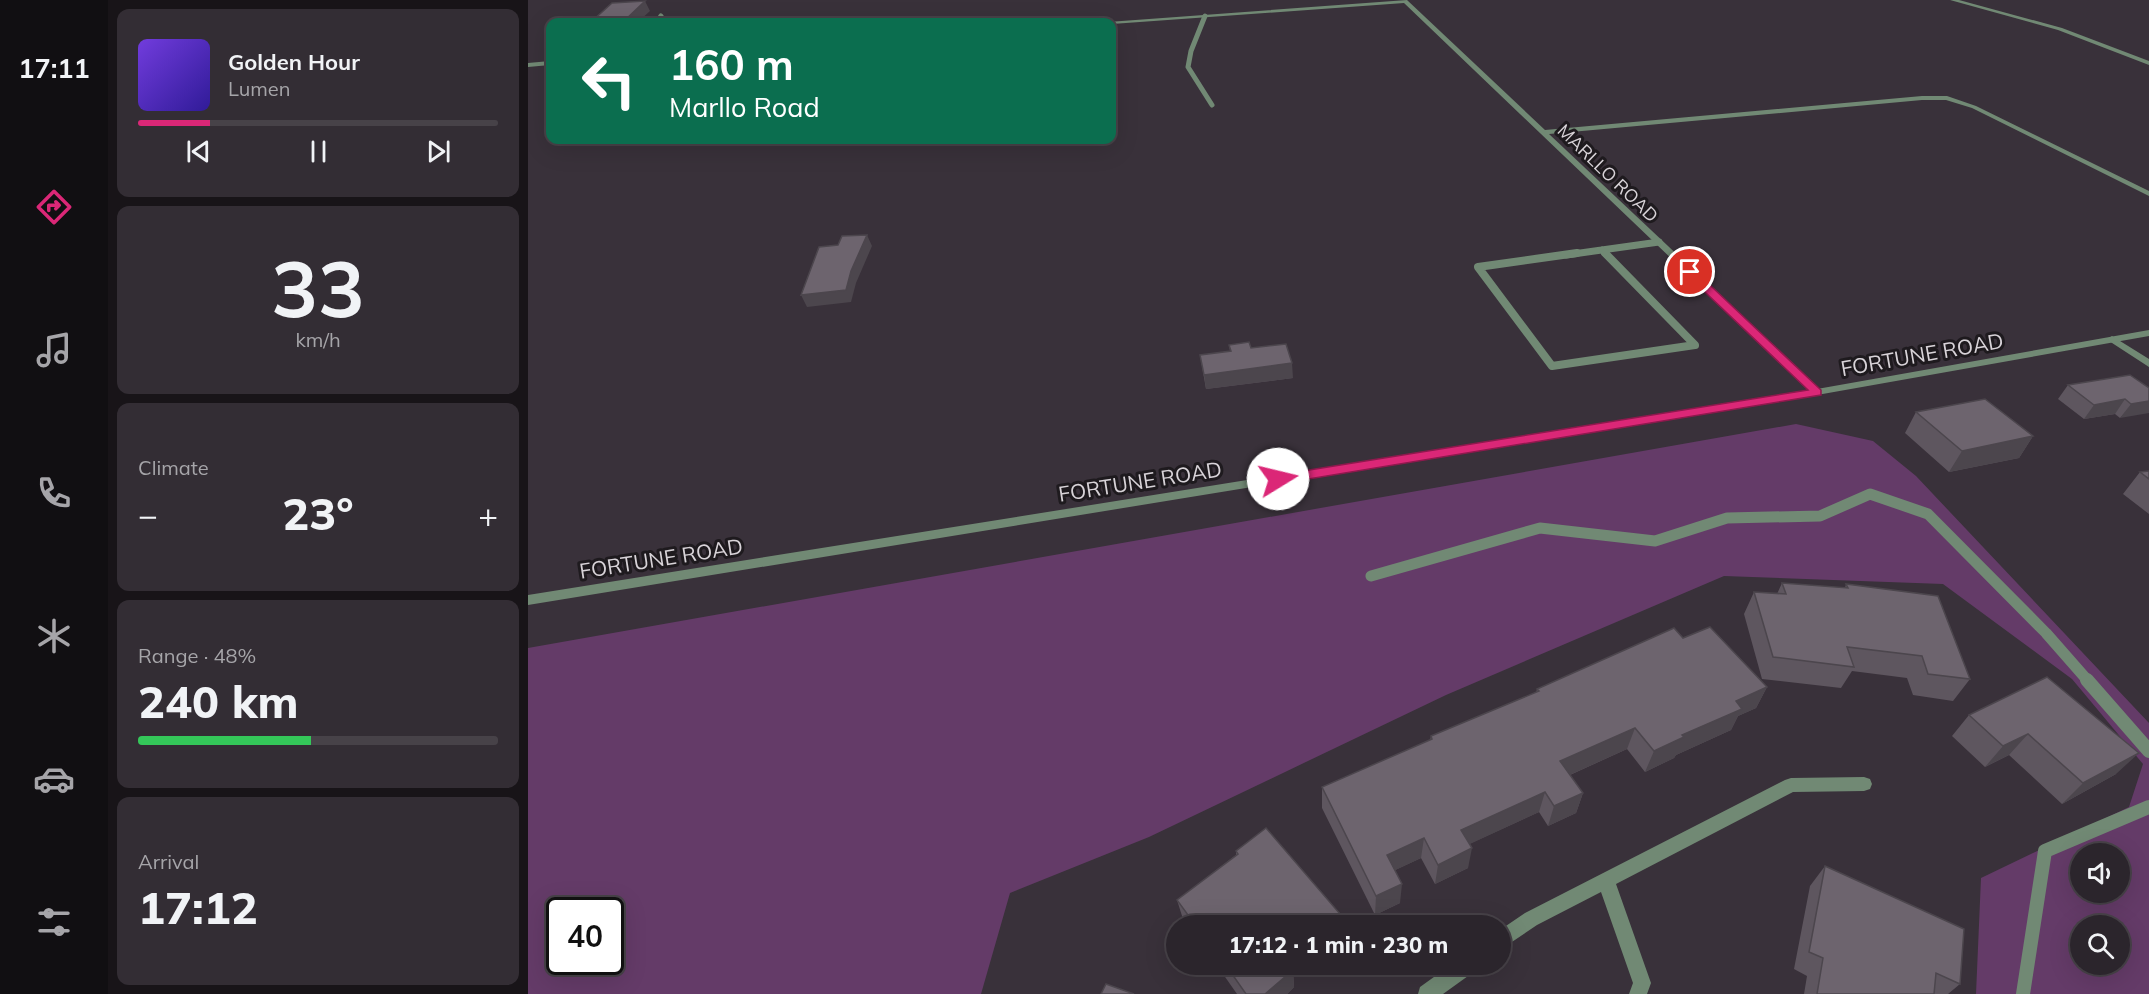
<!DOCTYPE html>
<meta charset="utf-8">
<style>
body{margin:0;font-family:Mulish,sans-serif;background:#332d34;color:#f1f3f6;height:100vh;display:flex;flex-direction:column;font-size:22px;white-space:nowrap}
*{box-sizing:border-box;margin:0}
p{font-size:20px;color:#a6a5a9}
.icon{flex:none;width:33px;height:33px;fill:none;stroke:currentColor;stroke-width:2;stroke-linecap:round;stroke-linejoin:round}
.map{position:relative;flex:1;overflow:hidden}
.details{display:flex;flex-direction:column;gap:9px;padding:9px;background:#181418;width:420px}
.details>*{flex:none}
.banner{position:absolute;left:18px;top:18px;width:570px;height:126px;border-radius:12px;box-shadow:0 6px 24px #0002,0 0 0 2px #474248;background:#0b6e4f;color:#fff;overflow:hidden}
.fabs{position:absolute;left:1542px;top:843px;display:grid;gap:12px}
.fabs a{display:grid;place-items:center;width:60px;height:60px;border-radius:50%;background:#2b252c;box-shadow:0 6px 24px #0002,0 0 0 2px #474248;font-size:30px}
.speed{position:absolute;left:18px;top:897px;display:flex;gap:12px;font-size:30px;font-weight:700;text-align:center}
.speed>*{display:grid;place-content:center;width:78px;height:78px;border-radius:50%;background:#2b252c;box-shadow:0 6px 24px #0002,0 0 0 2px #474248;line-height:1}
.speed .limit{border:3px solid #111;border-radius:9px;background:#fff;color:#111}
.pin{position:absolute;display:grid;place-items:center;width:51px;height:51px;color:#fff;margin:-26px;border:3px solid #fff;border-radius:50%;box-shadow:0 2px 6px #0007}
.me{position:absolute;width:66px;margin:-33px;rotate:81deg;stroke-linejoin:round;filter:drop-shadow(0 0 4px #0008)}
.turn{display:flex;align-items:center;gap:21px;height:126px;padding:0 24px;font-size:27px}
.turn .icon{width:78px;height:78px;stroke-width:2.5}
.turn b{display:block;font-size:42px;line-height:51px}
.big{font-size:45px;font-weight:800;line-height:1.1}
.details .card{flex:1;display:flex;flex-direction:column;justify-content:center;gap:9px;min-width:0;padding:0 21px;border-radius:12px;background:#332d34}
.details .dial{align-items:center;gap:0}
.dial b{font-size:78px;line-height:1}
.song{display:flex;align-items:center;gap:18px}
.cover{width:72px;height:72px;border-radius:9px;background:linear-gradient(135deg,hsl(260 70% 55%),hsl(250 70% 35%))}
.played{height:6px;border-radius:3px;background:linear-gradient(90deg,#db2777 20%,#474248 20%)}
.keys{display:flex;justify-content:space-around;direction:ltr}
.heat{display:flex;justify-content:space-between;align-items:center;font-size:33px;direction:ltr}
.charge{height:9px;border-radius:4px;background:linear-gradient(90deg,#34c759 48%,#474248 0)}
.trip{position:absolute;left:638px;top:915px;width:345px;height:60px;border-radius:30px;background:#2b252c;box-shadow:0 6px 24px #0002,0 0 0 2px #474248;font-weight:800;line-height:60px;text-align:center}
main{display:flex;flex:1;min-height:0}
.tabs{display:flex;flex-direction:column;width:108px;justify-content:space-around;align-items:center;background:#110f12;color:#a6a5a9}
.tabs .icon{width:42px;height:42px}
.tabs .selected{color:#db2777}
.tabs b{font-size:27px;color:#f1f3f6}
.map>svg:first-child{display:block}
.green{fill:#643b68;fill-rule:evenodd}
.lines{fill:none;stroke-linecap:round;stroke-linejoin:round}
.service-far4{stroke:#718974;stroke-width:5}
.service-far3{stroke:#718974;stroke-width:7}
.service-far2{stroke:#718974;stroke-width:8}
.service-far1{stroke:#718974;stroke-width:11}
.service{stroke:#718974;stroke-width:14}
.minor{fill:#718974;fill-rule:evenodd}
.tertiary{fill:#718974;fill-rule:evenodd}
.wall{fill:#5e565f}
.shaded-wall{fill:#4c464d}
.building{fill:#6d646e;stroke:#4c464d;stroke-width:1.5}
.route{fill:#db2777;stroke:#8e194d;stroke-width:1.5}
.labels{text-anchor:middle;dominant-baseline:central;stroke-width:6;stroke-linejoin:round;paint-order:stroke}
.far-street-label{font-size:18px;fill:#d8d3d8;stroke:#1e1a1e}
.street-label{font-size:21px;fill:#d8d3d8;stroke:#1e1a1e}
</style>
<main>
<nav class="tabs">
<b>17:11</b>
<svg class="icon selected" aria-label="directions" viewBox="0 0 24 24"><path d="M12 3l9 9-9 9-9-9zM9 14v-3h6M13 9l2 2-2 2"/></svg>
<svg class="icon" aria-label="music" viewBox="0 0 24 24"><path d="M9 18V5l10-2v13"/><circle cx="6" cy="18" r="3"/><circle cx="16" cy="16" r="3"/></svg>
<svg class="icon" aria-label="phone" viewBox="0 0 24 24"><path d="M5 4h4l2 5-3 2q2 4 5 5l2-3 5 2v4C11 20 4 13 5 4z"/></svg>
<svg class="icon" aria-label="climate" viewBox="0 0 24 24"><path d="M12 3v18M4 7l16 10M4 17L20 7"/></svg>
<svg class="icon" aria-label="car" viewBox="0 0 24 24"><path d="M5 17H2v-5l4-1 3-4h7l3 4 3 1v5h-3M9 17h6M6 11h13"/><circle cx="7" cy="17" r="2"/><circle cx="17" cy="17" r="2"/></svg>
<svg class="icon" aria-label="filters" viewBox="0 0 24 24"><path d="M4 7h16M4 17h16"/><circle cx="9" cy="7" r="2"/><circle cx="15" cy="17" r="2"/></svg>
</nav>
<section class="details">
<div class="card">
<div class="song"><i class="cover"></i><div><b>Golden Hour</b><p>Lumen</p></div></div>
<div class="played"></div>
<div class="keys"><svg class="icon" aria-label="previous" viewBox="0 0 24 24"><path d="M18 5L8 12l10 7zM5 5v14"/></svg><svg class="icon" aria-label="pause" viewBox="0 0 24 24"><path d="M8 5v14M16 5v14"/></svg><svg class="icon" aria-label="next" viewBox="0 0 24 24"><path d="M6 5l10 7-10 7zM19 5v14"/></svg></div>
</div>
<div class="card dial"><b>33</b><p>km/h</p></div>
<div class="card"><p>Climate</p>
<div class="heat"><a>−</a><b class="big">23°</b><a>+</a></div>
</div>
<div class="card"><p>Range · 48%</p><b class="big">240 km</b><div class="charge"></div></div>
<div class="card"><p>Arrival</p><b class="big">17:12</b></div>
</section>
<div class="map">
<svg width="1621" height="994" viewBox="0 0 1621 994">
<rect width="100%" height="100%" fill="#39313a"/>
<path class="green" d="M1268,424L1345,441L1388,476L1621,723V994H1448L1453,878L1601,807L1615,764L1544,679L1415,584L1196,576L918,695L621,837L482,893L453,994H0V648ZM1552,854H1592V892H1552ZM32,910H82V962H32ZM1552,926H1592V964H1552Z"/>
<g class="lines">
<path class="service-far4" d="M677,16L663,51L660,67L684,105
M129,22L133,16"/>
<path class="service-far3" d="M1074,250L1079,255
M1038,255L1131,242"/>
<path class="service-far2" d="M1049,253L950,267L1024,366L1167,345L1077,253"/>
<path class="service-far1" d="M843,576L1012,528L1127,541L1199,518L1292,516L1342,494L1400,514L1518,633L1561,682"/>
<path class="service" d="M1559,680L1621,751
M1495,994L1517,851L1621,807"/>
<path class="minor" d="M879,0L1017,130L1394,96H1419L1448,106L1621,191V196L1444,108L1418,100H1394L1021,134L1293,390L1294,392L1289,395L1285,394L876,3L584,24L580,22Z
M1422,0H1431L1534,28L1621,61V65L1530,30Z
M22,61V65L0,67V63Z
M1584,336L1621,359V367L1581,341L1579,339Z
M1336,777L1342,779L1344,784L1342,789L1336,791L1265,792L1088,884L1123,983L1119,994H1101L1105,983L1073,892L1009,925L972,950V930L997,913L1257,780L1263,778Z
M924,964H949L947,971L915,994H890L892,987Z"/>
<path class="tertiary" d="M1621,330V336L1289,395L0,605V595L1289,389Z"/>
</g>
<path class="wall" d="M701,345L723,348L765,378L678,389L672,355L702,351Z
M1540,385L1621,388L1592,418L1587,414L1556,419L1530,399Z
M1388,412L1505,436L1491,458L1421,472L1377,433Z
M1621,471V514L1595,494L1612,472Z
M1254,583L1317,588L1318,584L1442,679L1425,701L1385,695L1379,678L1324,671L1313,688L1234,679L1216,614L1226,592L1249,594Z
M1155,638L1239,687L1228,708L1210,716L1203,730L1148,755L1146,758L1117,772L1099,749L1042,775L1055,793L1048,813L1020,826L1011,812L941,844L940,868L907,884L893,858L867,870L872,903L847,915L794,808V787L902,740L903,736L1008,693L1009,689Z
M1519,677L1588,774L1534,804L1481,755L1457,767L1424,736L1441,715Z
M708,851L819,922V926H659L655,919L649,900L708,855Z
M1297,866L1432,984L1420,994H1276L1279,976L1266,969L1282,886Z
M688,964H761L765,970L766,987L759,994H709Z"/>
<path class="shaded-wall" d="M117,1L122,11L110,22H95Z
M339,235L344,246L328,283L323,302L279,307L273,295Z
M764,363L765,378L678,389L676,375Z
M1597,399L1587,414L1556,419L1566,405Z
M1621,401V413L1592,418L1603,404Z
M1505,436L1491,458L1421,472L1434,451Z
M1239,687L1228,708L1210,716L1203,730L1148,755L1146,758L1117,772L1126,751L1154,735L1208,701Z
M1107,728L1099,749L1026,782L1032,761Z
M1500,734L1481,755L1457,767L1475,746Z
M1611,753L1588,774L1534,804L1555,783Z
M1017,792L1011,812L929,850L933,830Z
M1055,793L1048,813L1020,826L1026,806Z
M896,838L893,858L857,875L859,855Z
M944,848L940,868L907,884L910,865Z
M874,884L872,903L847,915L848,896Z
M783,918V926H774Z
M765,970L766,987L759,994H737Z"/>
<path class="building" d="M117,1L95,22H63L84,3Z
M339,235L323,271L318,290L273,295L291,247L310,245L314,236Z
M721,342L723,348L758,344L764,363L676,375L672,355L703,351L701,345Z
M1602,375L1621,388V401L1603,404L1597,399L1566,405L1540,385Z
M1457,399L1505,436L1434,451L1388,412Z
M1621,471V479L1612,472Z
M1254,583L1320,588L1318,584L1410,596L1442,679L1400,674L1394,656L1319,647L1326,667L1245,657L1226,592L1258,594Z
M1182,627L1239,687L1208,701L1214,709L1154,735L1156,737L1126,751L1107,728L1032,761L1055,793L1026,806L1017,792L933,830L944,848L910,865L896,838L859,855L874,884L848,896L794,787L904,739L903,736L1011,691L1009,689L1146,628L1155,638Z
M1519,677L1611,753L1555,783L1500,734L1475,746L1441,715Z
M738,828L819,922L816,926H789L783,918L774,926H668L649,900L710,854L708,851Z
M1297,866L1436,929L1432,984L1408,973L1406,994H1289L1295,958L1281,952Z
M697,964H761L765,970L737,994H718Z
M578,984L606,994H573Z"/>
<path class="route" d="M1159,270H1166L1293,390V395L750,484L743,479L750,475L1280,390L1159,275Z"/>
<g class="labels">
<g class="far-street-label">
<text transform="translate(1080 173) rotate(44)">MARLLO ROAD</text>
</g>
<g class="street-label">
<text transform="translate(1394 354) rotate(-10)">FORTUNE ROAD</text>
<text transform="translate(612 481) rotate(-9)">FORTUNE ROAD</text>
<text transform="translate(133 558) rotate(-9)">FORTUNE ROAD</text>
</g>
</g>
</svg>
<div class="fabs">
<a><svg class="icon" aria-label="sound" viewBox="0 0 24 24"><path d="M4 9h4l5-4v14l-5-4H4zM17 9q2 3 0 6"/></svg></a>
<a><svg class="icon" aria-label="search" viewBox="0 0 24 24"><circle cx="10" cy="10" r="6"/><path d="M15 15l6 6"/></svg></a>
</div>
<div class="speed"><div class="limit">40</div></div>
<div class="pin" style="left:1162px;top:272px;background:#d93025"><svg class="icon" aria-label="arrive" viewBox="0 0 24 24"><path d="M6 21V4h12l-3 4 3 4H6"/></svg></div>
<svg class="me" style="left:750px;top:479px" viewBox="-20 -20 40 40"><circle r="19" fill="#fff"/><path d="M0-13L10 11 0 6-10 11z" fill="#db2777"/></svg>
<div class="trip">17:12 · 1 min · 230 m</div>
<div class="banner">
<div class="turn"><svg class="icon" aria-label="left" viewBox="0 0 24 24"><path d="M17 20v-9H6M10 6l-5 5 5 5"/></svg><div><b>160 m</b>Marllo Road</div></div>
</div>
</div>
</main>
